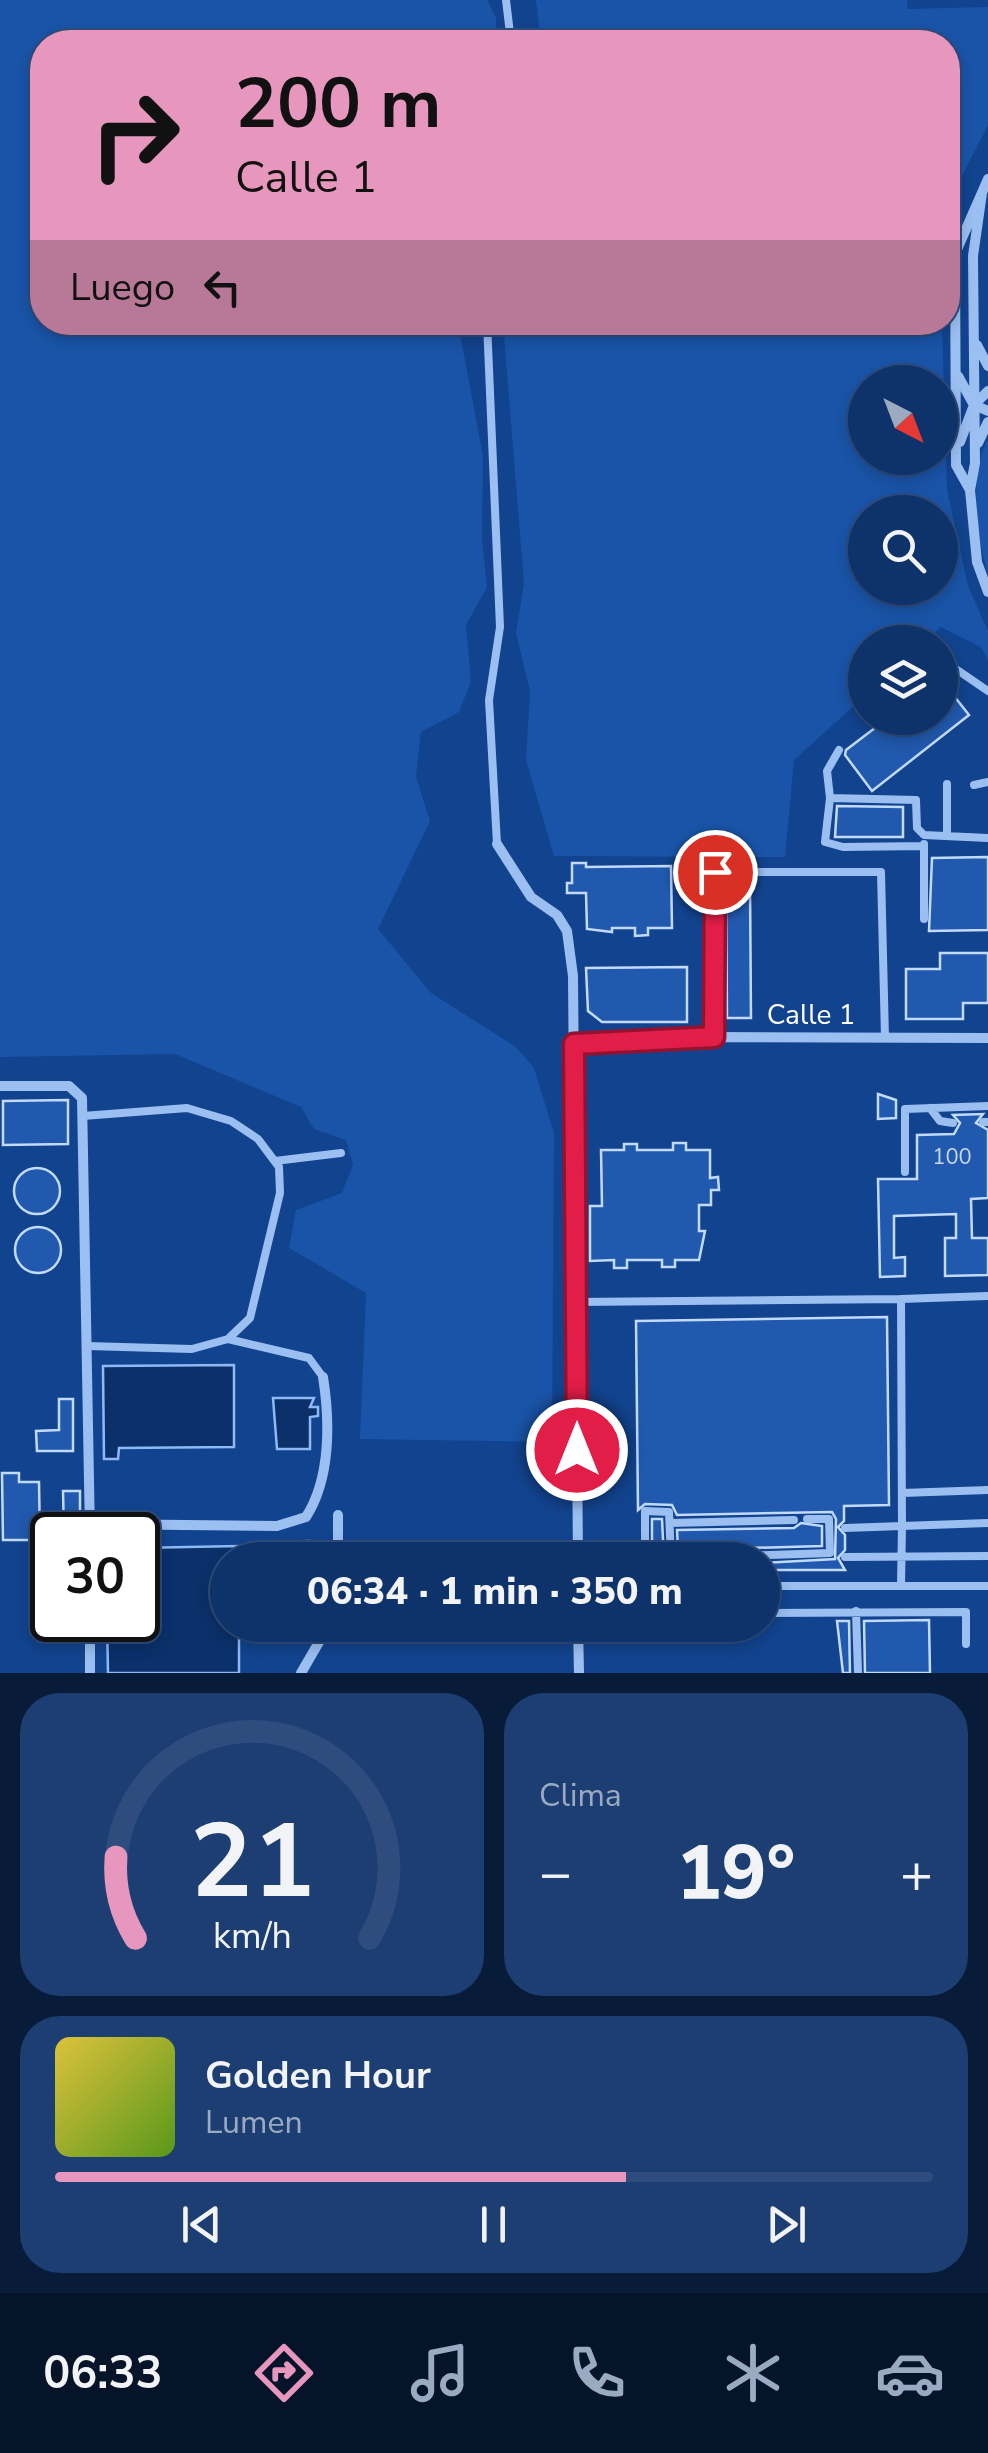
<!DOCTYPE html>
<html lang="es">
<meta charset="utf-8">
<style>
body{margin:0;font-family:"Nunito Sans",sans-serif;background:#1c3e72;color:#f1f3f6;height:100vh;display:flex;flex-direction:column;font-size:38px;white-space:nowrap}
*{box-sizing:border-box;margin:0}
p{font-size:32px;color:#9baac1}
.icon{flex:none;width:55px;height:55px;fill:none;stroke:currentColor;stroke-width:2;stroke-linecap:round;stroke-linejoin:round}
.map{position:relative;height:1673px;overflow:hidden}
.sheet{display:flex;flex-direction:column;gap:20px;padding:20px;background:#081c3a;flex:1}
.sheet>*{flex:none}
.top-card{position:absolute;left:30px;top:30px;width:930px;height:305px;border-radius:40px;box-shadow:0 5px 15px #0003,0 0 0 2px #2e4d7e;background:#e797bd;color:#111;overflow:hidden}
.needle{width:65px;rotate:138deg}
.fabs{position:absolute;left:848px;top:365px;display:grid;gap:20px}
.fabs a{display:grid;place-items:center;width:110px;height:110px;border-radius:50%;background:#0e326a;box-shadow:0 5px 15px #0003,0 0 0 2px #2e4d7e;font-size:50px}
.speed{position:absolute;left:30px;top:1512px;display:flex;gap:20px;font-size:50px;font-weight:700;text-align:center}
.speed>*{display:grid;place-content:center;width:130px;height:130px;border-radius:50%;background:#0e326a;box-shadow:0 5px 15px #0003,0 0 0 2px #2e4d7e;line-height:1}
.speed .limit{border:5px solid #111;border-radius:15px;background:#fff;color:#111}
.pin{position:absolute;display:grid;place-items:center;width:85px;height:85px;color:#fff;margin:-42px;border:5px solid #fff;border-radius:50%;box-shadow:0 2px 10px #0007}
.me{position:absolute;width:110px;margin:-55px;rotate:0deg;stroke-linejoin:round;filter:drop-shadow(0 0 8px #0008)}
.turn{display:flex;align-items:center;gap:35px;height:210px;padding:0 40px;font-size:45px}
.turn .icon{width:130px;height:130px;stroke-width:2.5}
.turn b{display:block;font-size:70px;line-height:85px}
.then{display:flex;align-items:center;height:95px;padding:0 40px;background:#0003;gap:20px;font-size:38px}
.big{font-size:75px;font-weight:800;line-height:1.1}
.sheet .tile{flex:1;display:flex;flex-direction:column;justify-content:center;gap:15px;min-width:0;padding:0 35px;border-radius:40px;background:#1c3e72}
.sheet .dial{align-items:center;gap:0}
.dial svg{height:260px;overflow:visible;fill:none;stroke:#2e4d7e;stroke-width:7;stroke-linecap:round;text-anchor:middle}
.dial text{fill:#f1f3f6;stroke:none}
.song{display:flex;align-items:center;gap:30px}
.cover{width:120px;height:120px;border-radius:15px;background:linear-gradient(135deg,hsl(50 70% 55%),hsl(90 70% 35%))}
.played{height:10px;border-radius:5px;background:linear-gradient(90deg,#e797bd 65%,#2e4d7e 65%)}
.keys{display:flex;justify-content:space-around;direction:ltr}
.heat{display:flex;justify-content:space-between;align-items:center;font-size:55px;direction:ltr}
.sheet .tiles{flex:1;display:grid;gap:20px;grid-template-columns:1fr 1fr}
.tile:last-child{grid-column:span 2}
.trip{position:absolute;left:210px;top:1542px;width:570px;height:100px;border-radius:50px;background:#0e326a;box-shadow:0 5px 15px #0003,0 0 0 2px #2e4d7e;font-weight:800;line-height:100px;text-align:center}
.menu{display:flex;height:160px;justify-content:space-around;align-items:center;background:#06142a;color:#9baac1}
.menu .icon{width:70px;height:70px}
.menu .selected{color:#e797bd}
.menu b{font-size:45px;color:#f1f3f6}
.map>svg:first-child{display:block}
.green{fill:#1a54a8;fill-rule:evenodd}
.water{fill:#0b306a;stroke:#8db9f5;stroke-width:2.5}
.building{fill:#2059ad;stroke:#c2dafd;stroke-width:2.5}
.lines{fill:none;stroke-linecap:round;stroke-linejoin:round}
.service{stroke:#9bbff1;stroke-width:8}
.minor{stroke:#9bbff1;stroke-width:10}
.route-casing{stroke:#92132f;stroke-width:25}
.route{stroke:#e11d48;stroke-width:18}
.labels{text-anchor:middle;dominant-baseline:central;stroke-width:10;stroke-linejoin:round;paint-order:stroke}
.number-label{font-size:22px;fill:#c7d6ea}
.street-label{font-size:28px;fill:#fff;stroke:#12438e}
</style>
<div class="map">
<svg width="988" height="1673" viewBox="0 0 988 1673">
<rect width="100%" height="100%" fill="#12438e"/>
<path class="green" d="M0,0H487L496,18V42H42V322L458,323L483,456L482,538L487,587L466,625L471,681L459,712L421,732L416,777L430,821L378,929L431,993L516,1047L534,1068L554,1133L552,1442L360,1439L366,1293L289,1248L296,1210L342,1193L353,1165L346,1140L314,1129L301,1107L175,1054L0,1057Z
M536,0H907L908,9L988,7V125L948,203V42H541Z
M503,323H942L947,490L968,586L988,631V660L981,647L941,627L924,642H865V696L794,760L785,857L554,856L526,760L530,691L516,633L524,583ZM940,382V458H865V382ZM940,512V588H865V512Z
M988,439V573C976,537 969,473 988,439Z"/>
<path class="water" d="M234,1365V1447L119,1448L118,1459H104L103,1366Z
M273,1398H314L310,1407H318V1416L310,1417V1449H277Z
M238,1546V1560H228V1625H239V1673H108L107,1620H138V1548Z"/>
<path class="building" d="M940,678L969,715L872,791L845,755L846,750L888,718H940Z
M837,806L903,807V837H835Z
M988,857V930L929,931L932,858Z
M572,863H586V867L671,866L672,928H648V935L635,936V928H612V932L587,929L586,893H567V883H572Z
M726,883H750L751,1018H727Z
M940,953H988V1003H963V1019H906V969H940Z
M687,967V1022H602L588,1011L586,968Z
M878,1094L896,1100V1118L878,1119Z
M68,1100V1144L3,1145V1101Z
M983,1114L976,1123L988,1130V1198L971,1199L972,1238H988V1275L945,1276V1238H956V1214L894,1216V1258L905,1257V1276L880,1277L878,1179H917V1135L954,1134L960,1123L953,1115Z
M673,1143H686V1150H710V1178L718,1177L719,1190H711V1205H699V1231H705L699,1260H675V1267H662V1260H627V1268H614V1260L590,1261V1206H602L601,1150H624V1144H637V1150H673Z
M14 1191a23 23 0 1 1 46 0a23 23 0 1 1-46 0Z
M15 1250a23 23 0 1 1 46 0a23 23 0 1 1-46 0Z
M887,1317L889,1505L844,1506V1521L838,1527L845,1535V1550L838,1558L845,1570H762V1563L835,1559L836,1519L832,1512L677,1515L672,1505L645,1504L638,1510L636,1321Z
M59,1399H73V1451H37L36,1431L59,1430Z
M2,1473H19V1482H39L40,1540H3Z
M63,1491H80V1535H64Z
M652,1519H662L664,1560H652Z
M801,1523L822,1526V1546L678,1550L677,1530L794,1528Z
M309,1541V1560H274V1542Z
M40,1551H52V1570H40Z
M929,1620L930,1673H865L864,1621Z
M837,1621H849L850,1673H843Z"/>
<g class="lines">
<path class="service" d="M506,0L511,42
M487,322L500,627L489,700L497,844
M950,665L988,691
M947,784V836
M974,785L988,782
M830,798L827,771L839,750
M924,846L843,847L825,842L830,798L916,800L917,828L924,835L988,838
M924,919V844
M713,1037L715,872H881L885,1038
M930,1108L940,1121L953,1123
M83,1116L187,1108L231,1121L258,1139L279,1167L280,1193L250,1318L228,1339L192,1349L87,1346
M983,1122H988
M275,1161L341,1153
M905,1172V1109L988,1106
M988,1296L901,1299L902,1526L988,1523
M576,1302L901,1299
M228,1339L309,1358L323,1377
M902,1493L988,1490
M670,1523L794,1520
M845,1528L902,1526L901,1586H988
M845,1557L988,1556
M645,1560V1511L669,1512L671,1558L830,1553L829,1519H807
M762,1586H901
M856,1611L858,1673
M762,1613L966,1612V1644"/>
<path class="minor" d="M982,193L973,256L975,463L970,490L956,465L955,254L988,179
M977,345L988,366
M958,376L974,405L988,411
M960,442L974,405L988,391
M978,443L988,422
M970,490L977,562L988,592
M497,844L531,897L557,915L567,931L573,976L578,1560
M573,1044L713,1037L988,1038
M0,1086H69L82,1098L90,1535
M90,1524L277,1526L306,1517C331,1478 330,1421 323,1377
M338,1560V1515
M578,1625L579,1673
M90,1673V1620
M301,1673L329,1625"/>
</g>
<g class="lines">
<g class="route-casing">
<path id="route" d="M577,1450L574,1044L714,1037L715,872"/>
</g>
<use href="#route" class="route"/>
</g>
<g class="labels">
<g class="number-label">
<text x="952" y="1157">100</text>
</g>
<g class="street-label">
<text x="811" y="1015">Calle 1</text>
</g>
</g>
</svg>
<div class="fabs">
<a><svg class="needle" viewBox="-14 -14 28 28"><path d="M0-13l5 13h-10z" fill="#e53935"/><path d="M0 13l5-13h-10z" fill="#9baac1"/></svg></a>
<a><svg class="icon" aria-label="search" viewBox="0 0 24 24"><circle cx="10" cy="10" r="6"/><path d="M15 15l6 6"/></svg></a>
<a><svg class="icon" aria-label="layers" viewBox="0 0 24 24"><path d="M12 4l9 5-9 5-9-5zM3 14l9 5 9-5"/></svg></a>
</div>
<div class="speed"><div class="limit">30</div></div>
<div class="pin" style="left:715px;top:872px;background:#d93025"><svg class="icon" aria-label="arrive" viewBox="0 0 24 24"><path d="M6 21V4h12l-3 4 3 4H6"/></svg></div>
<svg class="me" style="left:577px;top:1450px" viewBox="-20 -20 40 40"><circle r="17" fill="#e11d48" stroke="#fff" stroke-width="3"/><path d="M0-11L8 9 0 5-8 9z" fill="#fff"/></svg>
<div class="trip">06:34 · 1 min · 350 m</div>
<div class="top-card">
<div class="turn"><svg class="icon" aria-label="right" viewBox="0 0 24 24"><path d="M7 20v-9h11M14 6l5 5-5 5"/></svg><div><b>200 m</b>Calle 1</div></div>
<div class="then">Luego<svg class="icon" aria-label="left" viewBox="0 0 24 24"><path d="M17 20v-9H6M10 6l-5 5 5 5"/></svg></div>
</div>
</div>
<section class="sheet">
<div class="tiles">
<div class="tile dial"><svg viewBox="0 0 100 80">
<path d="M14 69A42 42 0 1 1 86 69"/>
<path d="M14 69A42 42 0 0 1 8 44" stroke="#e797bd"/>
<text x="50" y="56" font-size="32" font-weight="700">21</text>
<text x="50" y="72" font-size="11">km/h</text>
</svg></div>
<div class="tile"><p>Clima</p>
<div class="heat"><a>−</a><b class="big">19°</b><a>+</a></div>
</div>
<div class="tile">
<div class="song"><i class="cover"></i><div><b>Golden Hour</b><p>Lumen</p></div></div>
<div class="played"></div>
<div class="keys"><svg class="icon" aria-label="previous" viewBox="0 0 24 24"><path d="M18 5L8 12l10 7zM5 5v14"/></svg><svg class="icon" aria-label="pause" viewBox="0 0 24 24"><path d="M8 5v14M16 5v14"/></svg><svg class="icon" aria-label="next" viewBox="0 0 24 24"><path d="M6 5l10 7-10 7zM19 5v14"/></svg></div>
</div>
</div>
</section>
<nav class="menu">
<b>06:33</b>
<svg class="icon selected" aria-label="directions" viewBox="0 0 24 24"><path d="M12 3l9 9-9 9-9-9zM9 14v-3h6M13 9l2 2-2 2"/></svg>
<svg class="icon" aria-label="music" viewBox="0 0 24 24"><path d="M9 18V5l10-2v13"/><circle cx="6" cy="18" r="3"/><circle cx="16" cy="16" r="3"/></svg>
<svg class="icon" aria-label="phone" viewBox="0 0 24 24"><path d="M5 4h4l2 5-3 2q2 4 5 5l2-3 5 2v4C11 20 4 13 5 4z"/></svg>
<svg class="icon" aria-label="climate" viewBox="0 0 24 24"><path d="M12 3v18M4 7l16 10M4 17L20 7"/></svg>
<svg class="icon" aria-label="car" viewBox="0 0 24 24"><path d="M5 17H2v-5l4-1 3-4h7l3 4 3 1v5h-3M9 17h6M6 11h13"/><circle cx="7" cy="17" r="2"/><circle cx="17" cy="17" r="2"/></svg>
</nav>
